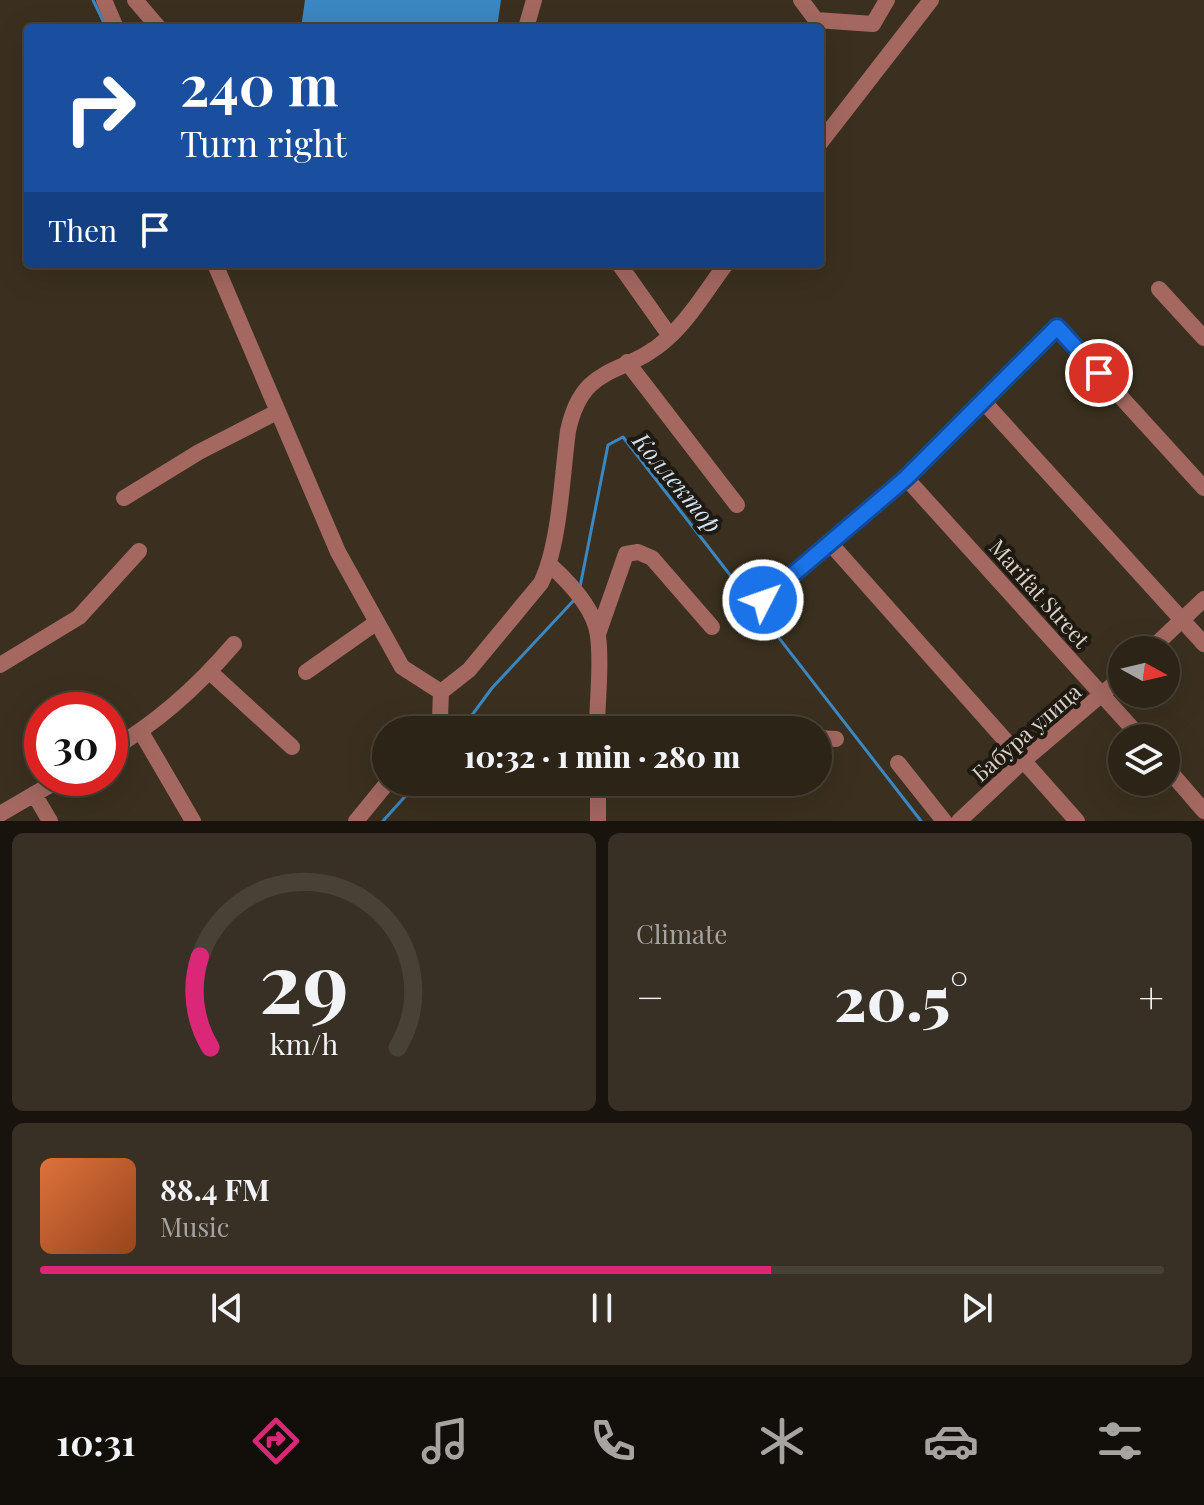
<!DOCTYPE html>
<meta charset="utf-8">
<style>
body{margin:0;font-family:"Playfair Display",serif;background:#383024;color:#f1f3f6;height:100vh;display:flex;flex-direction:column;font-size:30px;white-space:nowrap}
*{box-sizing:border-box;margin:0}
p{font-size:26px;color:#a6a4a1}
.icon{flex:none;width:44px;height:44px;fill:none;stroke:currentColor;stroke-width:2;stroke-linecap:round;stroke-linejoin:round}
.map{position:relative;height:821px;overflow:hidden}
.panel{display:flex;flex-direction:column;gap:12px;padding:12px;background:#18140d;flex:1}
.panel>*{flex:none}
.guide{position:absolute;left:24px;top:24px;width:800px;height:244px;border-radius:8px;box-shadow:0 8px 32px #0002,0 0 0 2px #484136;background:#1a4fa0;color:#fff;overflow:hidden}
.needle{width:52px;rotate:98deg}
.fabs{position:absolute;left:1108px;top:636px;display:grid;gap:16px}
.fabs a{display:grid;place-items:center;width:72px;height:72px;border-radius:50%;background:#2c2417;box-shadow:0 8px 32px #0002,0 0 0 2px #484136;font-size:40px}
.speed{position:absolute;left:24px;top:692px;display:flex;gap:16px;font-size:40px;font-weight:700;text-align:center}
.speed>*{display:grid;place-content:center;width:104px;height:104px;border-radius:50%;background:#2c2417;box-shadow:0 8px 32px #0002,0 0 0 2px #484136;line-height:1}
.speed .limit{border:12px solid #d22;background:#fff;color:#111}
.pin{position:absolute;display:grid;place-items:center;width:68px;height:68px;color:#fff;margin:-34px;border:4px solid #fff;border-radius:50%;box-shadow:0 2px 8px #0007}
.me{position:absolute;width:88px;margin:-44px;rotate:49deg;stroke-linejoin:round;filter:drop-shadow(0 0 6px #0008)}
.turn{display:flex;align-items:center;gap:28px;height:168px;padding:0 24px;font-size:36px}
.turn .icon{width:104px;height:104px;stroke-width:2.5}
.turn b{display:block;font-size:56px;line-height:68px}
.then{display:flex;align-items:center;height:76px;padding:0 24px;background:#0003;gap:16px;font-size:30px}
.big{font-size:60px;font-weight:800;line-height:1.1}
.panel .card{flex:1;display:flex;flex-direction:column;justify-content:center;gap:12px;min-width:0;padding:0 28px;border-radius:12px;background:#383024}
.panel .dial{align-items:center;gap:0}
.dial svg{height:208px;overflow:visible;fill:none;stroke:#484136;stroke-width:7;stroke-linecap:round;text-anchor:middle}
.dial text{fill:#f1f3f6;stroke:none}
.song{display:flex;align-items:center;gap:24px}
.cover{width:96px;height:96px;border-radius:12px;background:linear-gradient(135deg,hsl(20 70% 55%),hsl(20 70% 35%))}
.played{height:8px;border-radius:4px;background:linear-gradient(90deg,#db2777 65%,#484136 65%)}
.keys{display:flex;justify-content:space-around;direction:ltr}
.heat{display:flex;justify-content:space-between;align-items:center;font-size:44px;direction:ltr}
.panel .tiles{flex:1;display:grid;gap:12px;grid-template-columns:1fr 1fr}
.card:last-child{grid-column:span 2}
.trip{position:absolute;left:372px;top:716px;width:460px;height:80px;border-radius:40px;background:#2c2417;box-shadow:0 8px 32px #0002,0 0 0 2px #484136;font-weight:800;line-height:80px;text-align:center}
.tab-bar{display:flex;height:128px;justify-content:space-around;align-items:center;background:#120e09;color:#a6a4a1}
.tab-bar .icon{width:56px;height:56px}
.tab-bar .on{color:#db2777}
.tab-bar b{font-size:36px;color:#f1f3f6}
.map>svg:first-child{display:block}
.water{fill:#3b87c1}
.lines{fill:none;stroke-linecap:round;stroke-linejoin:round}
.stream{stroke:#3b87c1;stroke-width:3}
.minor{stroke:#a46860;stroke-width:16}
.route-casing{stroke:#114b97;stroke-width:20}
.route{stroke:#1a73e8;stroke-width:14}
.labels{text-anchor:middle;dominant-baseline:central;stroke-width:8;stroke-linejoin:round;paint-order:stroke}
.street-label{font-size:22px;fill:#d9d2c7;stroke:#1e1911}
.water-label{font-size:24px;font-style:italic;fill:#d1e3f3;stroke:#1e1911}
</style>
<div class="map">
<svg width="1204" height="821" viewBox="0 0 1204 821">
<rect width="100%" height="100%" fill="#3b301f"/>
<path class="water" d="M305,0H501L497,28H301Z"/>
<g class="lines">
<path class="stream" d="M93,0L106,27
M580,587L608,445L623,437L921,821
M461,730L492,688L576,598
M383,821L418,782"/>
<path class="minor" d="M104,0L116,28
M135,0L159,28
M801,0L816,20L873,24L887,0
M526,28L534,0
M820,143L931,0
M215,264L338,552L402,667L441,692
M619,264L670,336
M1159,289L1204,338
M627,362L737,505
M983,401L1204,644
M906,478L1141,738
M124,498L199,452L277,412
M829,542L1077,821
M549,564C568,581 595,609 598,636C602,666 597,699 597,730
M763,600L906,478L1057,327L1204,488
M598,634L626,554L638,552L652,558L712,627
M1150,650L1204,599
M0,665L79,617L139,551
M210,672L292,747
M306,672L377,622
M597,728L642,730
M430,730L440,718L441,692L469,670L541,583C560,544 562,475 568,431C583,360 625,378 668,338C691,317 708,288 726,264
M141,732L193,821
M818,738L836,739
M110,750C157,723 199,685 234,644
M898,763L944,821
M1166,767L1204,811
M598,782V821
M34,794L50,821
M0,814L62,778
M356,821L388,782
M959,821L1022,762L1122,677"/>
</g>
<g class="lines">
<g class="route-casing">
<path id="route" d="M763,600L906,478L1057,327L1099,373"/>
</g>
<use href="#route" class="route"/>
</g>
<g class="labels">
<g class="street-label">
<text transform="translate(1040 593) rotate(48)">Marifat Street</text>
<text transform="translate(1026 732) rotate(-41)">Бабура улица</text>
</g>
<g class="water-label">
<text transform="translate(678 482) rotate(50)">Коллектор</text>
</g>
</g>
</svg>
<div class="fabs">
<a><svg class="needle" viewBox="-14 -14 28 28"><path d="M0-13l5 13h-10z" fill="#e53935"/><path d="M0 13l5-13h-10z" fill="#a6a4a1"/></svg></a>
<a><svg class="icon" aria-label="layers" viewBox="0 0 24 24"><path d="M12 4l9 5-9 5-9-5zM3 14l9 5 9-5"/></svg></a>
</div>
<div class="speed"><div class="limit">30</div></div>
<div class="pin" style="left:1099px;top:373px;background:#d93025"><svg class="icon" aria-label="arrive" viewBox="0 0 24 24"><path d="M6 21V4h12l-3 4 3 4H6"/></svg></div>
<svg class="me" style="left:763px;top:600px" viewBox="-20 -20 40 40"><circle r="17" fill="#1a73e8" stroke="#fff" stroke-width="3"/><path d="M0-11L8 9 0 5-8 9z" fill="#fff"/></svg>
<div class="trip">10:32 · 1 min · 280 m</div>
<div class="guide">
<div class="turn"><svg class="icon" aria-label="right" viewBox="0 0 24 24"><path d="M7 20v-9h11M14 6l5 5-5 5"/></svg><div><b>240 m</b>Turn right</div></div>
<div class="then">Then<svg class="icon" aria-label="arrive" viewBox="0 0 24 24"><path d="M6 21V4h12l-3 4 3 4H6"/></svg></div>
</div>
</div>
<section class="panel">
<div class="tiles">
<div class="card dial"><svg viewBox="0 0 100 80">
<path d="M14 69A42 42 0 1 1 86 69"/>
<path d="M14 69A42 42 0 0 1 10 34" stroke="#db2777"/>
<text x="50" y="56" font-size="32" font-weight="700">29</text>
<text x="50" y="72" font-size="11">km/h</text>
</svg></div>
<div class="card"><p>Climate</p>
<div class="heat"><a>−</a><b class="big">20.5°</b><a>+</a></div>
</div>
<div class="card">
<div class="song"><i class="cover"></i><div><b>88.4 FM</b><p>Music</p></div></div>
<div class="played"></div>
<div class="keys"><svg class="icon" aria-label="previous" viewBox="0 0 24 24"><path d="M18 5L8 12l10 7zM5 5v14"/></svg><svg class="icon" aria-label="pause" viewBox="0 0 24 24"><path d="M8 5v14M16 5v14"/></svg><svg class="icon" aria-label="next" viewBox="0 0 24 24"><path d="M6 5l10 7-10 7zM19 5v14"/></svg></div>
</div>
</div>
</section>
<nav class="tab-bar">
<b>10:31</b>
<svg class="icon on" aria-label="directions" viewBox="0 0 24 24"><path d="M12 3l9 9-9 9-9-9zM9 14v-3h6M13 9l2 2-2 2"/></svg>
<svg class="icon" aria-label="music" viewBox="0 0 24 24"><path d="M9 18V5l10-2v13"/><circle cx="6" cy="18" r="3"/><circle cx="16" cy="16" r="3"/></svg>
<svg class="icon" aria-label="phone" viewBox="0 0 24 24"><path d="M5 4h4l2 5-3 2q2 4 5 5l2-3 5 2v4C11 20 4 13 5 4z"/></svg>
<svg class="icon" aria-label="climate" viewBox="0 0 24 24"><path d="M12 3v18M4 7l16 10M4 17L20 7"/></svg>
<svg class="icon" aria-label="car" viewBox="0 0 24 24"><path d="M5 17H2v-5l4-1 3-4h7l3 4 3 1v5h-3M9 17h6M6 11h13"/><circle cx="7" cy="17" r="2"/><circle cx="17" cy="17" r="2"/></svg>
<svg class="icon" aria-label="filters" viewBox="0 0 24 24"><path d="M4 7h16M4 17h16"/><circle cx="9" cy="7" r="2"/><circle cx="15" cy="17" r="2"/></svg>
</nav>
